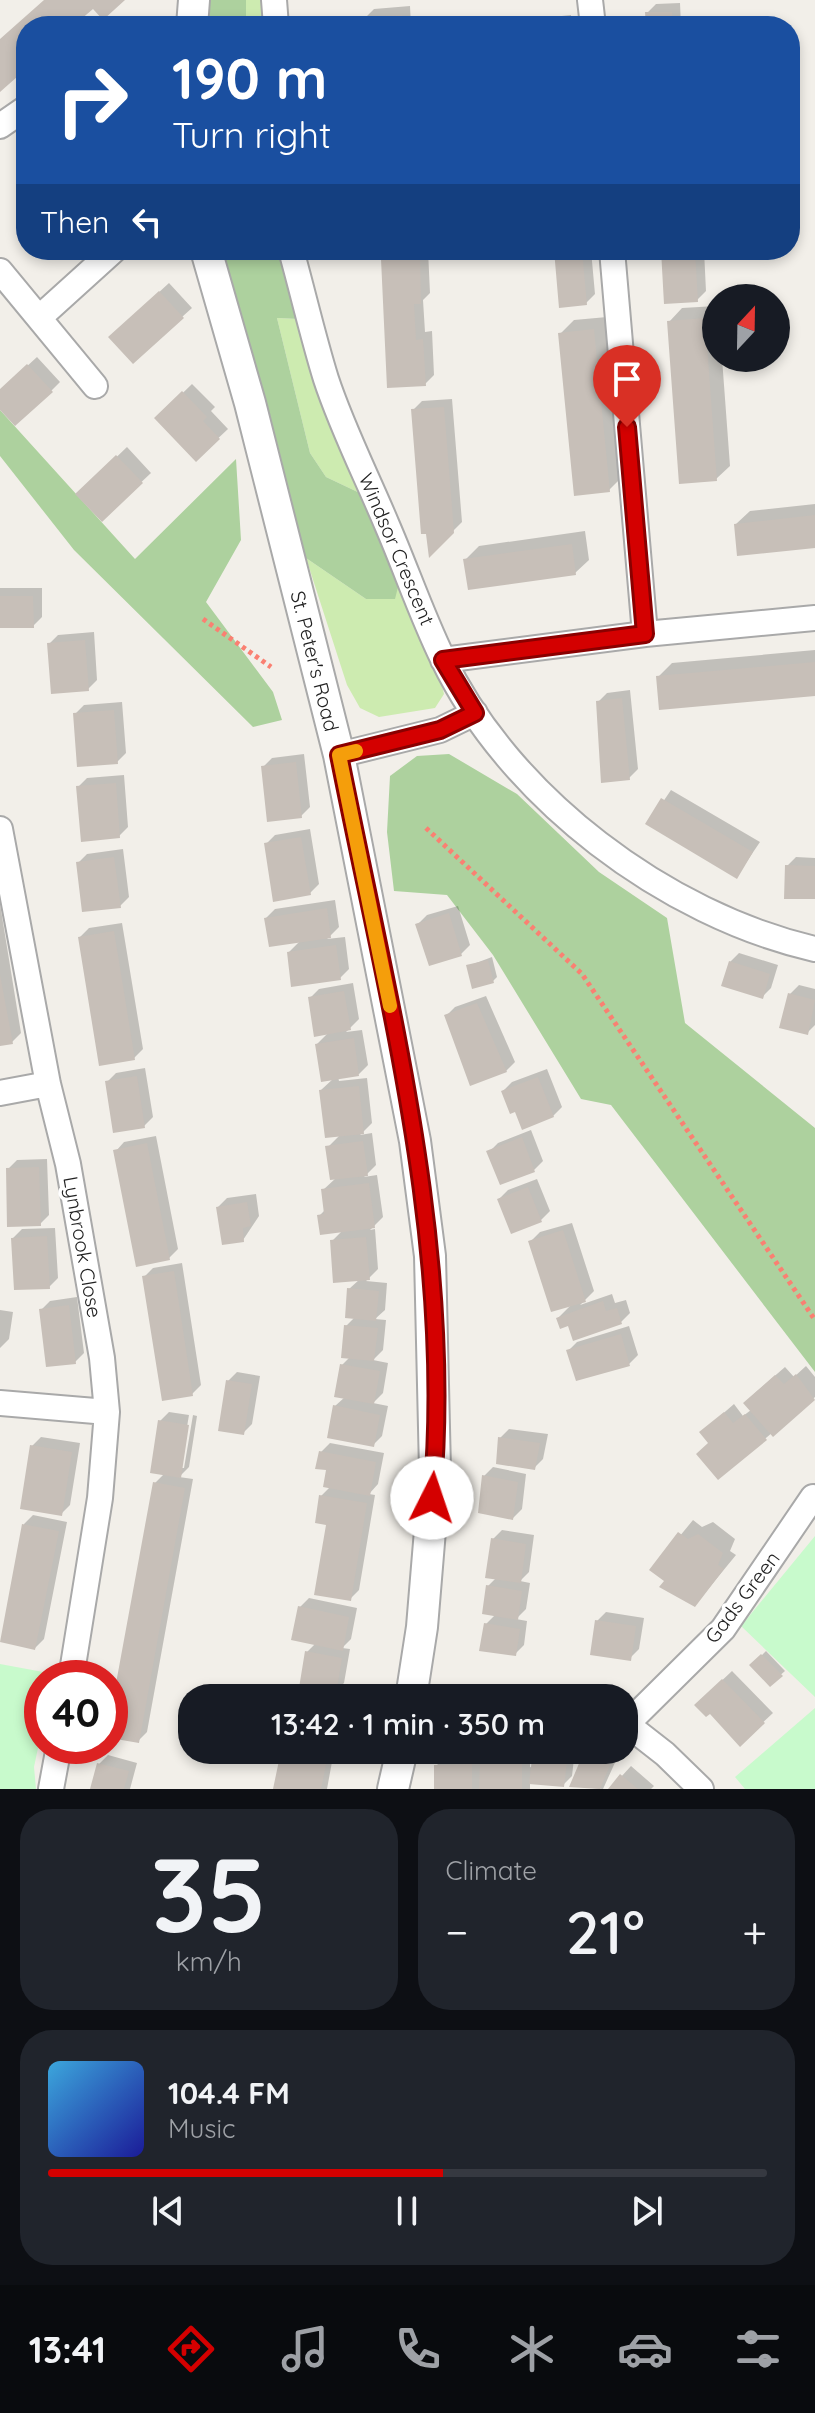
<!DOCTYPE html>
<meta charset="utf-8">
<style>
body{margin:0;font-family:Quicksand,sans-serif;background:#20242c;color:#f1f3f6;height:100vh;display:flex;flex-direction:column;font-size:30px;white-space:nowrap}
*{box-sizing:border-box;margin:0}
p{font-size:26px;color:#9ea1a6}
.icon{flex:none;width:44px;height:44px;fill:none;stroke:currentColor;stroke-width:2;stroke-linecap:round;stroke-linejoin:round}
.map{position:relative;height:1789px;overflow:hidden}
.drawer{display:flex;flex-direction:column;gap:20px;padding:20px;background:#0d0f14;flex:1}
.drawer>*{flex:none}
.hud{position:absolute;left:16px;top:16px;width:784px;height:244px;border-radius:32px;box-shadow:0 4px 12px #0003;background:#1a4fa0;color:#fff;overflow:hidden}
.needle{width:52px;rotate:22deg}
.fabs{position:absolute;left:702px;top:284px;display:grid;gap:16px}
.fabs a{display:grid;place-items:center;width:88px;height:88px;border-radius:50%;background:#171b24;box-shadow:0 4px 12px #0003;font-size:40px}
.speed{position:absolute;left:24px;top:1660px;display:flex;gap:16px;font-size:40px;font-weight:700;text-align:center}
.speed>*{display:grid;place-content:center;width:104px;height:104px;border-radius:50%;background:#171b24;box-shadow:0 4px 12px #0003;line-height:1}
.speed .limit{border:12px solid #d22;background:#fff;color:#111}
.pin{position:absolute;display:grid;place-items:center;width:68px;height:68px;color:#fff;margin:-82px -34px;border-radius:50% 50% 50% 0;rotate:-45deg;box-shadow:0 0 8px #0007}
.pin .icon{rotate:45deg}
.me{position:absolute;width:88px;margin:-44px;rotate:4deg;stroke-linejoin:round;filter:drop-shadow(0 0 6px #0008)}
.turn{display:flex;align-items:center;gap:28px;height:168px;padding:0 24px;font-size:36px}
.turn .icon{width:104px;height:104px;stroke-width:2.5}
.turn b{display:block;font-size:56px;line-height:68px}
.then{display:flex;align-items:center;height:76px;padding:0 24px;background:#0003;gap:16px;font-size:30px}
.big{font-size:60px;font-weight:600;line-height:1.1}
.drawer .tile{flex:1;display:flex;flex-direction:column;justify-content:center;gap:12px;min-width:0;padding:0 28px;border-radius:32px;background:#20242c}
.drawer .dial{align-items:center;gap:0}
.dial b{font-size:104px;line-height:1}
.song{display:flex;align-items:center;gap:24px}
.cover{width:96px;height:96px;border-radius:12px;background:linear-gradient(135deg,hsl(200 70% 55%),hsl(240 70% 35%))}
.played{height:8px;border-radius:4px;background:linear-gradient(90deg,#d40000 55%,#363941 55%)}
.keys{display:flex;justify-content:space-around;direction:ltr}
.heat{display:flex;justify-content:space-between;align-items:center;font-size:44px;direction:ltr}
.drawer .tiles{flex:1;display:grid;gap:20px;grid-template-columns:1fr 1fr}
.tile:last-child{grid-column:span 2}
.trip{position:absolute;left:178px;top:1684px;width:460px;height:80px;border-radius:32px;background:#171b24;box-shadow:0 4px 12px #0003;font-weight:600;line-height:80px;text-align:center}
.dock{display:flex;height:128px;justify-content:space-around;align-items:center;background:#090b0e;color:#9ea1a6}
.dock .icon{width:56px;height:56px}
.dock .active{color:#d40000}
.dock b{font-size:36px;color:#f1f3f6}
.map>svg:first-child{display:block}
.grass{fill:#cdebb0}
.forest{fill:#add19e}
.park{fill:#c8facc}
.shadow{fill:#0003}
.building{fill:#c7bfb8}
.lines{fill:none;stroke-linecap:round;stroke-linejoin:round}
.minor-casing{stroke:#a9a9a9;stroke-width:28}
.tertiary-casing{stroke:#a9a9a9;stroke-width:34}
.path{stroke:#fa8072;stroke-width:5;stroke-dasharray:4 4;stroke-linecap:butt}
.minor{stroke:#fff;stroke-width:24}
.tertiary{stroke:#fff;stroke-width:30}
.route-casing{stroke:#8a0000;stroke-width:20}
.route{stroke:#d40000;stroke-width:14}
.slow{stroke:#f59e0b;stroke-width:14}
.labels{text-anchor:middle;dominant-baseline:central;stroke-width:7;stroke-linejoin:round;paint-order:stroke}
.street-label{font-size:20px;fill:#222;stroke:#fff}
</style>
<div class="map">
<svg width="815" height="1789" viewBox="0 0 815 1789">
<rect width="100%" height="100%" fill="#f2efe9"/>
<path class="grass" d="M246,0H265L266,26H246Z
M277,318L299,319L364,495L326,477L310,453Z
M306,558L366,599L399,583L439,672L444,694L435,708L379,717L360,708L347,685Z"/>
<path class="forest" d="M210,0H246V26H209Z
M220,250H281L299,319L277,318L310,453L326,477L364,495L399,583L395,599H366L306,558Z
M0,410L135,559L236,459L241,540L206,602L273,692L282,720L253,727L74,550L0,456Z
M449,754L517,794L599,872L667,918L685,1023L815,1128V1372L611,1105L581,1099L493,955L447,895L394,891L387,832L390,776L417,756Z"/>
<path class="park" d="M815,1536V1697L741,1626Z
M0,1664L54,1674L53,1678H42V1729L34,1767L36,1789H0Z
M815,1708V1789H745L735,1777Z"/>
<path class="shadow" d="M680,3L681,26H648L647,13L656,4Z
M410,6L411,26H365V18L374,9Z
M571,15L572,26H535L543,18Z
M428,250L430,293L423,300L425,332L432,331L434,375L425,384L383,260L392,251Z
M556,250H591L595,294L586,303Z
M663,250H704L706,291L697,300Z
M169,283L192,308L133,361L120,328Z
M716,306V358H722L730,466L716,479L669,322L682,308Z
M607,317L622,477L609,490L560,334L574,320Z
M37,357L60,382L51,391L0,407V391Z
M192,384L215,407L211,411L228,429L196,459L157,418Z
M452,399L462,522L430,554L413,410L422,401Z
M127,447L151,473L102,519L78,494Z
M815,504V546L736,524L750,511Z
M585,531L589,560L575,573L465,560L479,546Z
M0,588H42V617L33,626H0Z
M94,632L97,680L88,689L49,644L58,635Z
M815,650V694L658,677L672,663Z
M630,690L638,769L629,778L603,781L598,702L607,693Z
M122,702L126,753L117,762L75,714L84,705Z
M304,754L310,807L301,816L263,767L272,758Z
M124,775L128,827L119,836L78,787L87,778Z
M671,790L760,842L737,876L648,824Z
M310,829L319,884L310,893L266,844L275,835Z
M123,849L129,897L120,906L78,863L87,854Z
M796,857L815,858V897L787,866Z
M335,900L339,927L327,939L345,937L349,969L340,978L289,952L301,940L266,918L275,909Z
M0,904L21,1033L12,1042L0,1044Z
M458,906L470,945L461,954L418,924L427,915Z
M122,923L143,1049L134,1058L80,937L89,928Z
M739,953L778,965L771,988L762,997L730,962Z
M492,957L497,977L493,981L468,966Z
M353,983L359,1019L346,1032L362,1030L368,1065L359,1074L338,1077L339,1081L367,1078L372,1123L360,1135L372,1133L376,1165L364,1177L377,1175L383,1217L370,1230L375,1229L378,1269L366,1281L387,1283L385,1310L375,1319L386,1320L383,1350L373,1360L388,1363L383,1393L373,1403L388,1406L382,1436L373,1445L335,1406L345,1397L342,1365L350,1357L346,1326L355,1317L349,1289L360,1279L332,1241L343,1230L319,1216L326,1209L323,1190L336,1178L328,1147L340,1135L321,1090L334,1078L317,1044L329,1032L310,998L319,989Z
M799,985L815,989V1025L807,1033L790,994Z
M486,996L515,1062L506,1071L446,1016L455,1007Z
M145,1068L153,1117L144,1126L107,1082L116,1073Z
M547,1069L562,1107L553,1116L503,1091L512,1082Z
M531,1130L543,1161L534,1170L489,1152L498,1143Z
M156,1136L178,1249L169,1258L116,1151L124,1142Z
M47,1159L49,1215L40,1224L8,1169L17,1160Z
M537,1179L550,1211L541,1220L499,1199L508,1190Z
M256,1194L259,1216L243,1240L218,1207L227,1198Z
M572,1223L594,1291L580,1305L612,1294L615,1303L626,1300L630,1313L621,1322L569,1324L558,1318L572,1304L531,1241L540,1232Z
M55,1228L58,1278L49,1287L13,1238L22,1229Z
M182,1263L201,1385L192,1394L144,1277L153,1268Z
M77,1297L84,1353L75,1362L41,1310L50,1301Z
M0,1310L13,1312L9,1339L0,1348Z
M629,1326L638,1355L629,1364L568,1351L577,1342Z
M806,1366L815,1377V1397L718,1478L710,1442L711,1424L734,1404L743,1416L751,1410L754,1394L785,1367L794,1377Z
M237,1372L260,1376L252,1424L243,1433L228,1381Z
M169,1412L189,1415L180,1468H184L193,1415L197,1416L189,1467L179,1477L193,1479L147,1732L138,1741L110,1736V1727L155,1483L165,1473L160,1421Z
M509,1429L548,1434L543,1459L534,1468L500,1438Z
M41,1437L80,1443L70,1505L61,1514L32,1446Z
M330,1443L384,1453L378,1484L369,1494L375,1495L359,1590L350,1599L321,1496L331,1486L321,1452Z
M493,1467L526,1474L522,1509L513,1518L484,1476Z
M33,1515L67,1522L44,1639L35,1648L24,1524Z
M693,1520L702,1527L713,1522L735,1539L730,1551L736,1555L695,1605L652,1570Z
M502,1530L534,1535L529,1572L520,1581L530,1583L526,1609L516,1619L527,1621L524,1645L515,1654L486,1624L496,1614L488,1586L497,1577L493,1539Z
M309,1598L357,1608L351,1639L342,1648L350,1649L344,1683L335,1692L307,1652L316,1643L300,1607Z
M606,1612L644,1618L639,1649L630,1658L597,1621Z
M766,1651L785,1671L770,1684L752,1665Z
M732,1671L773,1713L740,1744L710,1712L696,1705Z
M302,1693L328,1698H297Z
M284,1750L334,1751L327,1789H275Z
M535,1750H575L572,1776L563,1785L530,1782V1789H436V1766L445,1757L480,1756V1765L491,1754L530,1755V1767L533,1768Z
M590,1750H603L618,1756L603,1789L571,1786Z
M108,1755L137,1763L130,1789H92L99,1764Z
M631,1766L654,1786L651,1789H610Z"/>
<path class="building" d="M44,0H125L103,20L93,9L73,26H26V69L0,92V39Z
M645,12H672L673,26H646Z
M402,15V26H363V17Z
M554,250H582L587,305L559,308Z
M661,250H695L698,302L664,304Z
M420,256L421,304H414L416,340L423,339L426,386L387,388L381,259Z
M159,291L184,318L133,364L108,337Z
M705,318L717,481L679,484L667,321Z
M594,329L610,492L574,496L558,333Z
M27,364L53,392L15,426L0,410V389Z
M182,391L207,417L203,421L220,439L196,462L154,418Z
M444,407L454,533L429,558L426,534H421L411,409Z
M116,455L143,483L102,522L75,494Z
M815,515V548L737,556L734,524Z
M572,544L576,575L468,590L463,559Z
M0,596H33L34,628H0Z
M85,640L89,691L51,694L47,643Z
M815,662V696L659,710L656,676Z
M622,698L630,780L601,783L596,701Z
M114,710L118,764L77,767L73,713Z
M296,762L302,818L267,822L261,766Z
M116,783L120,838L81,842L76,786Z
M661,798L753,852L737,879L645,824Z
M301,837L311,895L273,902L264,843Z
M114,857L121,908L82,912L76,862Z
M785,865L815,866V899H784Z
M327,908L331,938L269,947L264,918Z
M449,913L462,956L429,966L415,924Z
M114,931L135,1060L99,1066L78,937Z
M336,945L341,980L291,987L287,952Z
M488,960L494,983L472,989L466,965Z
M729,961L770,974L763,999L721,986Z
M0,975L13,1044L0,1046Z
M344,991L351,1030L314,1037L308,997Z
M788,993L815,1000L808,1035L779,1028Z
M477,1003L507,1072L470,1086L444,1015Z
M354,1038L359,1076L321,1082L315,1044Z
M137,1076L145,1128L113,1133L105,1081Z
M538,1077L554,1117L522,1130L515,1112L510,1114L501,1091Z
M359,1086L364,1134L325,1138L319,1090Z
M522,1137L535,1172L500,1185L486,1151Z
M363,1141L368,1176L330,1180L325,1146Z
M147,1143L170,1260L136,1267L113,1150Z
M39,1167L41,1226L7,1227L6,1168Z
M369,1183L375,1228L320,1235L317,1215L324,1214L321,1189Z
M528,1187L542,1222L511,1234L497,1199Z
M247,1202L251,1226L243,1228L244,1242L222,1245L216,1207Z
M563,1230L586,1302L551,1312L528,1241Z
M47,1236L50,1289L14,1290L11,1238Z
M366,1237L370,1280L333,1283L330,1240Z
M174,1271L193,1396L162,1401L142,1276Z
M347,1288L379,1291L376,1321L345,1318Z
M603,1301L606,1311L617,1308L622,1324L573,1341L568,1326L560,1329L556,1318Z
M69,1305L76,1364L46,1367L39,1309Z
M344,1325L378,1328L374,1361L341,1358Z
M621,1334L630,1366L576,1381L566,1350Z
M340,1364L380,1371L374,1404L334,1397Z
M796,1374L815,1400L773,1437L743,1403L775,1375L784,1384Z
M226,1380L252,1384L244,1435L218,1431Z
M333,1405L380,1415L374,1447L327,1438Z
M724,1412L733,1423L745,1414L767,1440L718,1480L696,1454L708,1443L699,1432Z
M158,1420L189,1425L181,1478L150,1473Z
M498,1437L540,1443L535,1470L496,1464Z
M30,1445L72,1452L62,1516L20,1509Z
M319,1451L376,1462L370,1496L323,1487L326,1470L315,1469Z
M482,1475L518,1482L513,1520L478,1513Z
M153,1482L185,1488L139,1743L110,1738V1716Z
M319,1495L367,1503L351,1601L314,1595L326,1525L315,1523Z
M22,1524L59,1531L35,1650L0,1642Z
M678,1532L688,1539L698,1534L723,1553L718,1565L724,1569L695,1607L659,1587L664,1581L649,1570Z
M491,1538L526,1544L521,1583L485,1578Z
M486,1585L522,1591L518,1620L482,1614Z
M298,1606L349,1617L343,1651L291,1640Z
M595,1620L636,1626L631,1661L590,1655Z
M484,1623L520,1629L516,1656L479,1651Z
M305,1651L342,1658L336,1694L299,1688Z
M761,1654L783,1676L770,1687L749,1665Z
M722,1679L765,1723L740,1747L710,1714L706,1717L694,1705Z
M533,1750L568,1753L564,1787L529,1784Z
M281,1751L327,1760L321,1789H273Z
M583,1754L610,1765L600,1789L569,1787Z
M97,1763L129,1771L124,1789H90Z
M480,1763H522V1789H479Z
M472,1764V1789H434V1765Z
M620,1774L638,1789H608Z"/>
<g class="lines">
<g class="minor-casing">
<path id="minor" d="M274,0L276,26
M590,0L593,26
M0,126L26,108
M291,250C303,293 313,337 326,379C342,428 367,477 387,525C406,569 422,616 443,659C510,798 666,915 815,949
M612,250L645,634
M0,271L95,386
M40,317L114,250
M443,660L645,634L815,618
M339,755L440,730L475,713
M0,829L48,1084L68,1164L102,1358L107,1412L100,1498L71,1678
M0,1093L48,1084
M0,1403L107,1412
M624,1722L665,1754L701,1789
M627,1724L723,1629L813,1497
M51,1789L59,1746"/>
</g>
<g class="tertiary-casing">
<path id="tertiary" d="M192,26L194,0
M206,250L250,403L339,755L415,1141L430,1256L435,1470L422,1627L411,1698
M393,1789L402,1750"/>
</g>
<path class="path" d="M203,619L271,667
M426,828L582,974L815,1320"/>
<use href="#minor" class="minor"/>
<use href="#tertiary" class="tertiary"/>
</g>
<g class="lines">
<g class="route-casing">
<path id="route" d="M432,1498C455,1247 387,999 339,755L440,730L475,713L443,660L645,634L627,427"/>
</g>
<use href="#route" class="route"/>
<path class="slow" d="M356,751L339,755L390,1006"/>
</g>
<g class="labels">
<g class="street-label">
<text transform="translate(397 549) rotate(67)">Windsor Crescent</text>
<text transform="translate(315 661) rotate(76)">St. Peter's Road</text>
<text transform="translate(83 1247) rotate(80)">Lynbrook Close</text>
<text transform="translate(742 1597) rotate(-53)">Gads Green</text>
</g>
</g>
</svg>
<div class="fabs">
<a><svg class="needle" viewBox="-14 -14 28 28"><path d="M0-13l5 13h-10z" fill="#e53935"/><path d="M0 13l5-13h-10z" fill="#9ea1a6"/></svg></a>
</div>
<div class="speed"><div class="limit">40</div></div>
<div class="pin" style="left:627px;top:427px;background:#d93025"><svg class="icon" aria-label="arrive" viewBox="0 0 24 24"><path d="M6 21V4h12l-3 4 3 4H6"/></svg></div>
<svg class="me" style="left:432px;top:1498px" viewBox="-20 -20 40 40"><circle r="19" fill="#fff"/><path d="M0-13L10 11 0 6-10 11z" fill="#d40000"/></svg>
<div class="trip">13:42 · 1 min · 350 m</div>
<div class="hud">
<div class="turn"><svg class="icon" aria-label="right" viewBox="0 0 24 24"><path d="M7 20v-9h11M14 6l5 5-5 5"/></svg><div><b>190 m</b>Turn right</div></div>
<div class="then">Then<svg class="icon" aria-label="left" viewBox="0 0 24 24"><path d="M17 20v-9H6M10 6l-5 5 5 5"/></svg></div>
</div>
</div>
<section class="drawer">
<div class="tiles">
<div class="tile dial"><b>35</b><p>km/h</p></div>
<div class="tile"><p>Climate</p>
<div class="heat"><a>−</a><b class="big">21°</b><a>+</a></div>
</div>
<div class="tile">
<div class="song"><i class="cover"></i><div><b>104.4 FM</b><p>Music</p></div></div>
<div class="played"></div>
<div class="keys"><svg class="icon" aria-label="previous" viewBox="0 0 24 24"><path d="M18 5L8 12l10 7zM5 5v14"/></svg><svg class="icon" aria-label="pause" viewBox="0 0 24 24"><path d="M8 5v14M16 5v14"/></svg><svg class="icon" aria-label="next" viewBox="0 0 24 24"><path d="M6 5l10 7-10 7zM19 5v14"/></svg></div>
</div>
</div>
</section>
<nav class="dock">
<b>13:41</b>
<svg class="icon active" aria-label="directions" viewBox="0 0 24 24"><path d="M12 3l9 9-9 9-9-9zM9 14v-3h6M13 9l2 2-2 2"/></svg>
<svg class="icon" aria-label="music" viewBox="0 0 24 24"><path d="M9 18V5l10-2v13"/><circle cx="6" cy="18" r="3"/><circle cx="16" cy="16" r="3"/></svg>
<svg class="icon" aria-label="phone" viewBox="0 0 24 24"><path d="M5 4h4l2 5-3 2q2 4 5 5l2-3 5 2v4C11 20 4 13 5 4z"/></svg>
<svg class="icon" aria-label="climate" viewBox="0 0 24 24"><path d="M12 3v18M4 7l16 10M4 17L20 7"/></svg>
<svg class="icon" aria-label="car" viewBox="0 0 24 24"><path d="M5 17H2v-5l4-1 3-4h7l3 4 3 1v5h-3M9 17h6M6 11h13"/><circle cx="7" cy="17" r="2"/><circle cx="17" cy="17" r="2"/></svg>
<svg class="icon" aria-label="filters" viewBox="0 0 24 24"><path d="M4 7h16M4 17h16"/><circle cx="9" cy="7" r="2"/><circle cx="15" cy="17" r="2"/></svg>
</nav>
